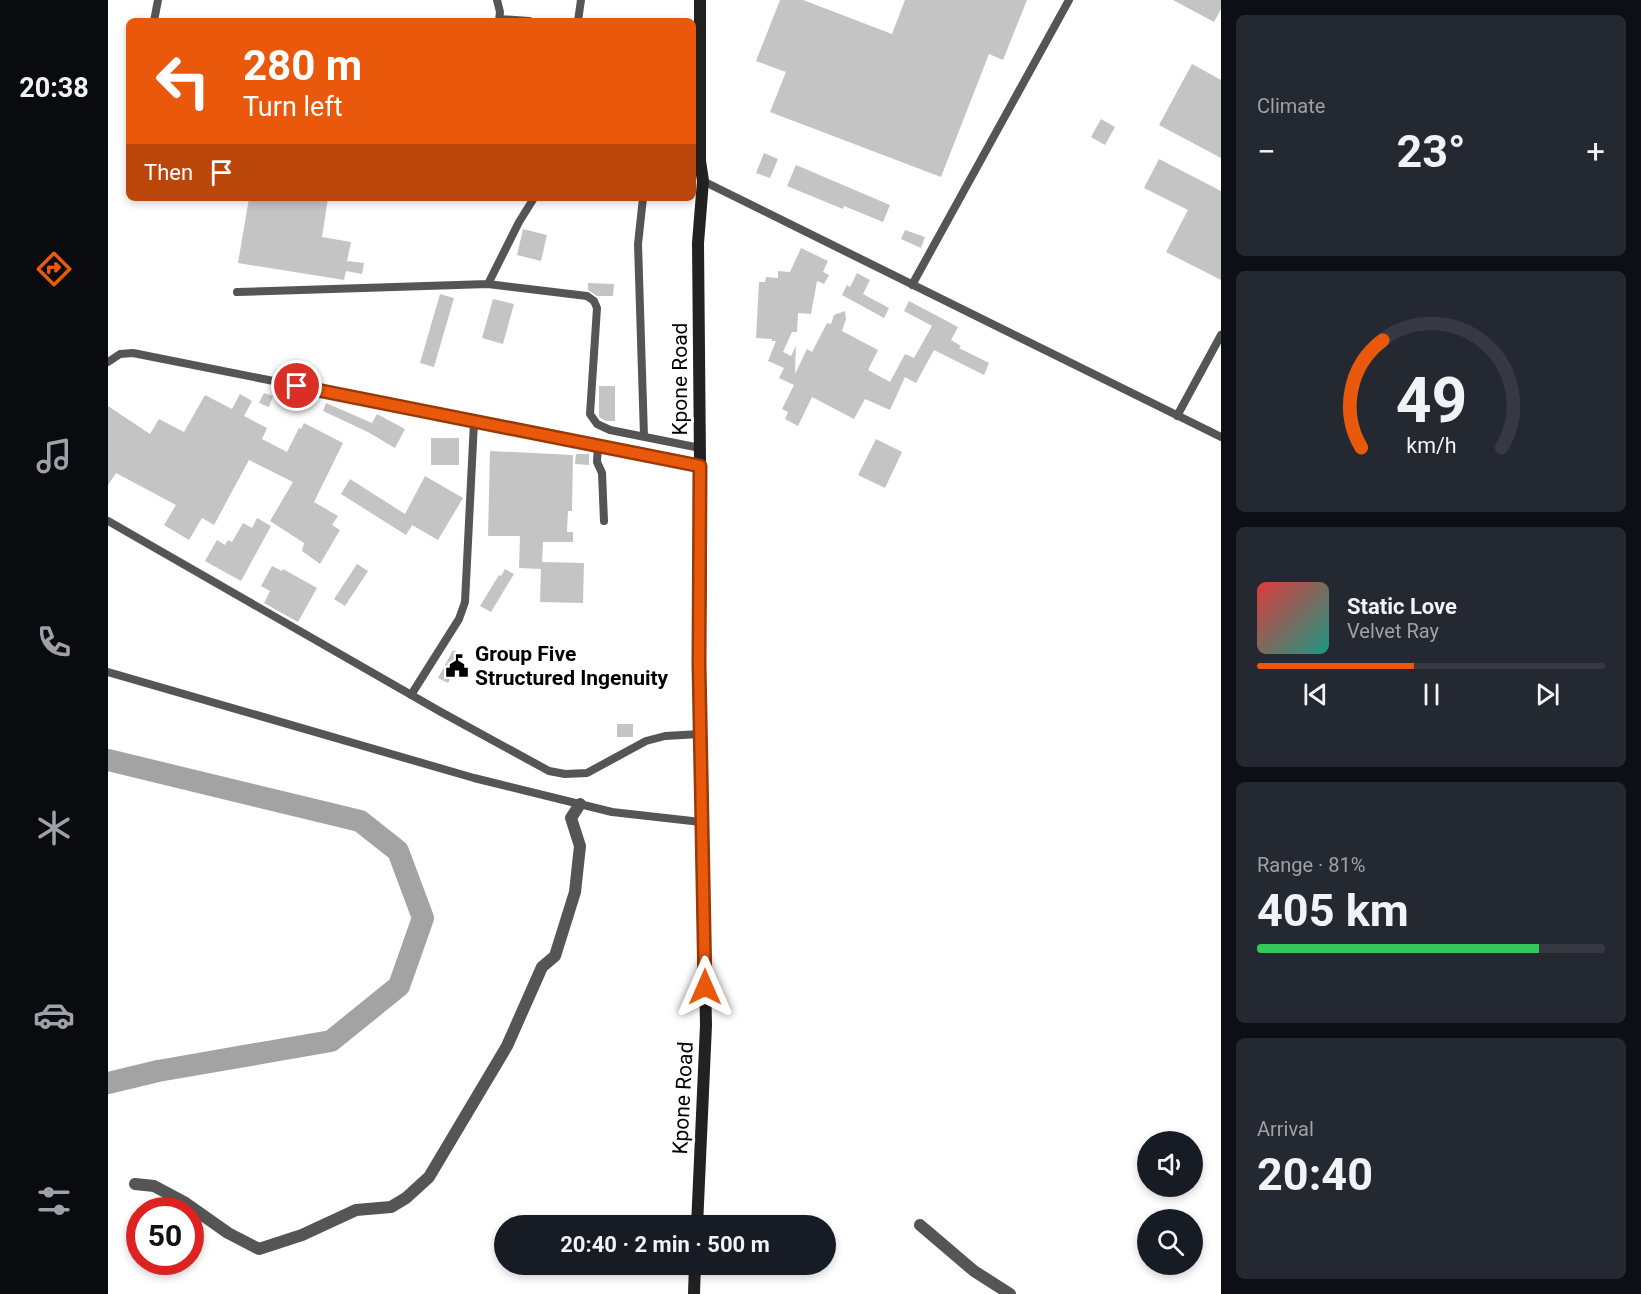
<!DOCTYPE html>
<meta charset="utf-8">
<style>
body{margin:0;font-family:Roboto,sans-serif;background:#242831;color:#f1f3f6;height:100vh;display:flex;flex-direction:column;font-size:22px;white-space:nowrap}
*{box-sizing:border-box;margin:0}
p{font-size:20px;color:#9ea1a6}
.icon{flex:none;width:33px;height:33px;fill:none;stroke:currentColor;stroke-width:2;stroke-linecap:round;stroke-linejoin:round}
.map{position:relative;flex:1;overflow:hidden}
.side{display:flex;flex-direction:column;gap:15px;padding:15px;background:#0d0f14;width:420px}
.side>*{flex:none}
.guide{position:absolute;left:18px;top:18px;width:570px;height:183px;border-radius:9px;box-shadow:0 3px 9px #0003;background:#ea580c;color:#fff;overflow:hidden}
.controls{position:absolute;left:1029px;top:1131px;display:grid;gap:12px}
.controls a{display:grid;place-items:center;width:66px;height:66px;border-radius:50%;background:#171b24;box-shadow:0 3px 9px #0003;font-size:30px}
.speed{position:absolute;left:18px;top:1197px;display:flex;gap:12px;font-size:30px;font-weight:700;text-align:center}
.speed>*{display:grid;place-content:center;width:78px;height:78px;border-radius:50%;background:#171b24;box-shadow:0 3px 9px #0003;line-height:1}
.speed .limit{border:9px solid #d22;background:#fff;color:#111}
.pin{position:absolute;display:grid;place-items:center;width:51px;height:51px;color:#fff;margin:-26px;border:3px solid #fff;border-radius:50%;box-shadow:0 2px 6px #0007}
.me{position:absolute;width:66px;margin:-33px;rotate:0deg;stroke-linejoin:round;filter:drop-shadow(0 0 4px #0008)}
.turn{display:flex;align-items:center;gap:21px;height:126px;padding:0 18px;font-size:27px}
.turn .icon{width:78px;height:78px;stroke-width:2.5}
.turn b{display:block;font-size:42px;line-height:51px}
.then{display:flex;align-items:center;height:57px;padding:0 18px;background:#0003;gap:12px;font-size:22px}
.big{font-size:45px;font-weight:700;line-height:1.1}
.side .card{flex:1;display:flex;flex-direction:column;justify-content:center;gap:9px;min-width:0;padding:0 21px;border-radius:9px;background:#242831}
.side .dial{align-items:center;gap:0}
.dial svg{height:156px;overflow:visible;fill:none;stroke:#363941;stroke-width:7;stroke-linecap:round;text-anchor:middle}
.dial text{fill:#f1f3f6;stroke:none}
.song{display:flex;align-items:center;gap:18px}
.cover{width:72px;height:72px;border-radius:9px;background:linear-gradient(135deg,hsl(0 70% 55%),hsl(170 70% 35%))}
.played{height:6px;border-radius:3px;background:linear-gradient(90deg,#ea580c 45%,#363941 45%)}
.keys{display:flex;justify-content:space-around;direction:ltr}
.heat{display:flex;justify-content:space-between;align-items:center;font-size:33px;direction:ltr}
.charge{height:9px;border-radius:4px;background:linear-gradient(90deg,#34c759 81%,#363941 0)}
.trip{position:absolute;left:386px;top:1215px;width:342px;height:60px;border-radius:30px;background:#171b24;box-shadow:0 3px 9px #0003;font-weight:700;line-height:60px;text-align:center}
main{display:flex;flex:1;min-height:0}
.tab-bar{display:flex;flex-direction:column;width:108px;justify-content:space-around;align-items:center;background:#090b0e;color:#9ea1a6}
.tab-bar .icon{width:42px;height:42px}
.tab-bar .on{color:#ea580c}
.tab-bar b{font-size:27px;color:#f1f3f6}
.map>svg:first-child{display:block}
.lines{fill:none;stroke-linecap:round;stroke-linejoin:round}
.river{stroke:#a3a3a3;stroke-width:22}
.building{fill:#c4c4c4}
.lane{stroke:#555;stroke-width:8}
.street{stroke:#555;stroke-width:12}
.secondary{stroke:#222;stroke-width:12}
.route-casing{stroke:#983908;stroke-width:15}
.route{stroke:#ea580c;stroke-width:10}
.labels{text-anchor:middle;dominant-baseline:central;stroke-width:6;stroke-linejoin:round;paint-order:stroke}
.street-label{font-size:21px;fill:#000;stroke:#fff}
.poi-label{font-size:21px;font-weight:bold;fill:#000;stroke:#fff;text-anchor:start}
</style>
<main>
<nav class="tab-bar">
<b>20:38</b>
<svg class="icon on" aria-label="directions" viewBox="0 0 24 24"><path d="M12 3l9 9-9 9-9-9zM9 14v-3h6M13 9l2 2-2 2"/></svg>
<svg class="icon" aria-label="music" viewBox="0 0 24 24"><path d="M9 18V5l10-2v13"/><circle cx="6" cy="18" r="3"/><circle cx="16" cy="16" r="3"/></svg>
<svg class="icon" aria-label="phone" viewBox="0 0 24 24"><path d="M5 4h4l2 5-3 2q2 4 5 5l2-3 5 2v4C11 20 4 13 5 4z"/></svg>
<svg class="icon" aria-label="climate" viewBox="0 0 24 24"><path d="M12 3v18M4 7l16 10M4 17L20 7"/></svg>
<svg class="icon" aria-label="car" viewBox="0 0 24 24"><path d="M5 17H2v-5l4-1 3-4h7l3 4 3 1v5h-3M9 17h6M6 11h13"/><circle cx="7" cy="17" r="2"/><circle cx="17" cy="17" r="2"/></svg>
<svg class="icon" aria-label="filters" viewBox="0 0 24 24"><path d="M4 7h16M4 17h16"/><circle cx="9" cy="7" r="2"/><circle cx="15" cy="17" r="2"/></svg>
</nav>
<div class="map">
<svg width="1113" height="1294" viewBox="0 0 1113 1294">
<rect width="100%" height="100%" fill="#fff"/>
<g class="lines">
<path class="river" d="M0,760L252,821L290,851L315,918L291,986L223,1041L50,1071L0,1083"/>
</g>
<path class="building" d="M672,0H695L784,34L797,0H919L895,60L881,54L833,177L662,112L678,72L648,61Z
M1065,0H1113V9L1106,22Z
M1084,64L1113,80V158L1051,125Z
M993,119L1007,127L997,145L983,137Z
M656,153L670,159L662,178L648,173Z
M1051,159L1113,191V280L1058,252L1080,210L1036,188Z
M688,165L782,205L775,222L736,206L735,209L679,186Z
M141,198H220L214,237L243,242L239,261L256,263L254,274L238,271L236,280L130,263Z
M415,229L439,235L433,261L409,255Z
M797,230L817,237L813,248L793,239Z
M693,248L720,261L715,272L721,275L716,284L709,281L703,314L690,313L689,332H684L675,352L683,356L688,346L687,374L699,349L704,352L719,323L723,324L726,315L737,311L738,319L734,331L770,350L760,370L782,382L797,354L806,358L824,326L796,311L801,301L850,327L843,340L853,346L851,348L881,363L876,375L826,350L808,383L797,377L782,410L757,399L746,419L704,397L690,426L677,419L680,412L674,409L686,385L671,378L676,368L660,361L668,341H664V339L648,338L651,282H657L658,277L670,278V271L682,272Z
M749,273L762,280L755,294L781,308L776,318L734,295L739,285L742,287Z
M480,283L506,284L505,296H489L480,290Z
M332,294L346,298L326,367L312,363Z
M385,299L406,304L395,344L374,338Z
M491,386H507V421H498L491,417Z
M156,393L165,396L161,407L151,403Z
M132,394L144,401L136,416L159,428L154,439L179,452L191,428L193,429L196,423L235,443L206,502L230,516L224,525L232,530L212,564L194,551L196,543L162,521L185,482L141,460L106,525L94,518L81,540L56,525L68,505L8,473L0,485V406L42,434L51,419L76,432L97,395L124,409Z
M218,403L264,423L269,414L297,429L287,448L260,432L215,411Z
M323,438H351V465H323Z
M768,439L794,452L777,488L750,475Z
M382,451L465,455L464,511H460L459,532H465V542H435L434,562L476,563L475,603L432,602L433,569L411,568L412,536H380Z
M468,454H481V465L467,464Z
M317,476L355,498L330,540L304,525L298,535L233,494L242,479L297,514Z
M149,518L163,526L133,581L97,561L109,540L117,545L120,540L124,542L135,523L144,528Z
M249,564L260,571L237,606L226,599Z
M164,566L174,571L175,569L209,588L190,622L156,603L162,591L153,586Z
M397,569L406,574L383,612L372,606L391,575L393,576Z
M345,650L355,656L340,683L330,678Z
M509,724H525V737H509Z"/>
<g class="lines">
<path class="lane" d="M389,0L392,12L391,21
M392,19L421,21
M46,21L50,0
M470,21L473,0
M595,181L1113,437
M535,198L530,244L536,436
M380,284L411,222L426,198
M804,285L961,0
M129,292L380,284L479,296L486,301L489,308L482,414L489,424L502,430L592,448
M0,362L12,354L25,353L593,466
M1069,416L1113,335
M490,446L489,462L494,473L496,521
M0,521L333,712L441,771L457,774L479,773L538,741L557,736L592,734
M0,672L366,778L504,812L593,822
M303,695L351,619L357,602L366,422"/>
<path class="street" d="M27,1184L46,1186L76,1202L120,1233L151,1249L194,1235L248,1210L283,1207L298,1198L321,1177L399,1046L434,967L447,956L467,892L472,846L463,818L472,804
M812,1225L866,1271L902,1294"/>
<path class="secondary" d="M589,1226L598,1025L591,664L593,570L590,243L595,181L592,161V0
M586,1294L587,1264"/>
</g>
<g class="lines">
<g class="route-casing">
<path id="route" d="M189,386L592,466L591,664L597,987"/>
</g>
<use href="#route" class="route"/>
</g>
<defs>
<g id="civic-bare" transform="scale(1.8)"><path d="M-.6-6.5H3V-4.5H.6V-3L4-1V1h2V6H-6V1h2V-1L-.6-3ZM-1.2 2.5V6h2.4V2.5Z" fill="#000" stroke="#fff" stroke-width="2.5" paint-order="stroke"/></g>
</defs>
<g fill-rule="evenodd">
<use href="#civic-bare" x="349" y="666"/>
</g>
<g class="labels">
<g class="street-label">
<text transform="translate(572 379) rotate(-90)">Kpone Road</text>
<text transform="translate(575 1098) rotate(-87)">Kpone Road</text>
</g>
<g class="poi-label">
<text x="367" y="654">Group Five<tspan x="367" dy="24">Structured Ingenuity</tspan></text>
</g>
</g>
</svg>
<div class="controls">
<a><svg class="icon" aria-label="sound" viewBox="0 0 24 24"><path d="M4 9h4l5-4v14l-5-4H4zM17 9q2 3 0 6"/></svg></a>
<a><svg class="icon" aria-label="search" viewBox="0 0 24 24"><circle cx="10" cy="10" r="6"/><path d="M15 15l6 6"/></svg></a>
</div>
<div class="speed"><div class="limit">50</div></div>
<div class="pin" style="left:189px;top:386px;background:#d93025"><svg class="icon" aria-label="arrive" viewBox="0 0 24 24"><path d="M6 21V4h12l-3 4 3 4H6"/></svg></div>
<svg class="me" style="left:597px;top:987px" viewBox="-20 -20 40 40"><path d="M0-17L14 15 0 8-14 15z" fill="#ea580c" stroke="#fff" stroke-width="4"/></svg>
<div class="trip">20:40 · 2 min · 500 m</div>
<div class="guide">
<div class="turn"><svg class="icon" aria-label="left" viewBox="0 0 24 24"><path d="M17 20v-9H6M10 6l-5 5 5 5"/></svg><div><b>280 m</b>Turn left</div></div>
<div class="then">Then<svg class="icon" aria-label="arrive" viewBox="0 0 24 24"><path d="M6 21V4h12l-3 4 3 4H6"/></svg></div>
</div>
</div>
<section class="side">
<div class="card"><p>Climate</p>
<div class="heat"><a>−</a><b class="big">23°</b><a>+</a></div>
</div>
<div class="card dial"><svg viewBox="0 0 100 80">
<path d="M14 69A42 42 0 1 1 86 69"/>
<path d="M14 69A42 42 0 0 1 25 14" stroke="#ea580c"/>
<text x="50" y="56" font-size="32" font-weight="700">49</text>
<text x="50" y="72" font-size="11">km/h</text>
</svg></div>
<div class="card">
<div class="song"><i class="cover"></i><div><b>Static Love</b><p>Velvet Ray</p></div></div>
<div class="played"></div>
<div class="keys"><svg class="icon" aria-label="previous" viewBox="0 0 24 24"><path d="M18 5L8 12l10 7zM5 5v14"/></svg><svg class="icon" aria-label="pause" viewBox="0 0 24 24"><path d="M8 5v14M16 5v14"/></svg><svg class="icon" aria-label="next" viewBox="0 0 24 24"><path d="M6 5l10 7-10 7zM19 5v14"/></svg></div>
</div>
<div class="card"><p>Range · 81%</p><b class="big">405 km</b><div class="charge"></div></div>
<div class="card"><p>Arrival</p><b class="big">20:40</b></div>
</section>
</main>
